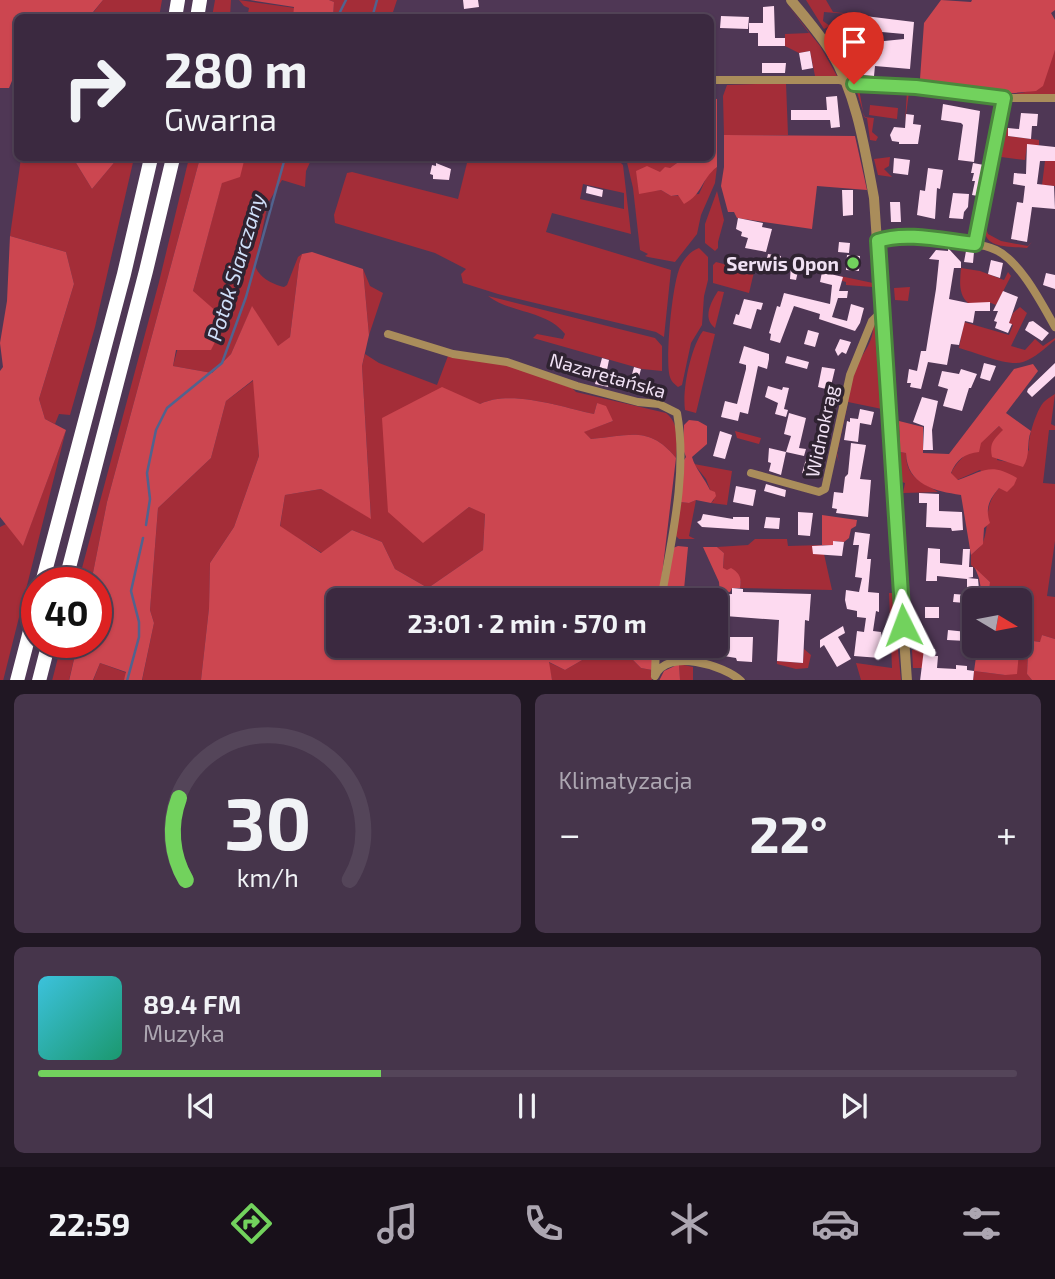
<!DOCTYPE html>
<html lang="pl">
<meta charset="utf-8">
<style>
body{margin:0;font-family:"Exo 2",sans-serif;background:#46354b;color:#f1f3f6;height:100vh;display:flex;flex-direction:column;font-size:26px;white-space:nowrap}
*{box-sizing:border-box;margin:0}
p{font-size:23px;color:#aca6b1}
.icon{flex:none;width:38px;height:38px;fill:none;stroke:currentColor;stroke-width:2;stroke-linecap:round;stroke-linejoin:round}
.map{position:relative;height:680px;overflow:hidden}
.side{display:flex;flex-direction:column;gap:14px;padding:14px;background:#201723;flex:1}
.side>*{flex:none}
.hud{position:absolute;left:14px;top:14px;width:700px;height:147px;border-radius:10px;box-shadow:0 2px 5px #0004,0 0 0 2px #544559;background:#3b2940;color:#f1f3f6;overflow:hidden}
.needle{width:46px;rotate:100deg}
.tools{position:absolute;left:962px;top:588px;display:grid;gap:14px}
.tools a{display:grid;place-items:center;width:70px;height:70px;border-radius:10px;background:#3b2940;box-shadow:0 2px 5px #0004,0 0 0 2px #544559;font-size:35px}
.speed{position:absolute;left:21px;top:567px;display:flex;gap:14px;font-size:35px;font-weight:700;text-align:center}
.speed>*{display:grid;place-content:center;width:91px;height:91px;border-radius:50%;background:#3b2940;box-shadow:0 2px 5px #0004,0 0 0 2px #544559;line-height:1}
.speed .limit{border:10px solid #d22;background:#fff;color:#111}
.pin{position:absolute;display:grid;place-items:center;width:60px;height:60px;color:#fff;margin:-72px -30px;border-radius:50% 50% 50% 0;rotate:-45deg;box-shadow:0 0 7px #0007}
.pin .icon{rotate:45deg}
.me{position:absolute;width:77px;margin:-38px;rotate:357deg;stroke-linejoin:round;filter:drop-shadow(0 0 5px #0008)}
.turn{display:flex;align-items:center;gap:24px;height:147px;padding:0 35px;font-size:32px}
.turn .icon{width:91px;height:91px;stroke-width:2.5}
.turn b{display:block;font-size:49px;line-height:60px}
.big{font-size:52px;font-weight:700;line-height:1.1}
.side .card{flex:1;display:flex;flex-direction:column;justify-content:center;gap:10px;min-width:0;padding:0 24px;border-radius:10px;background:#46354b}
.side .dial{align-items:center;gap:0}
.dial svg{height:182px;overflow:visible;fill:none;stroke:#544559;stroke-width:7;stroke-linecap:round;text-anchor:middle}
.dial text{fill:#f1f3f6;stroke:none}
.song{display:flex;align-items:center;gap:21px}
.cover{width:84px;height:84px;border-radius:10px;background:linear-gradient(135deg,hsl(190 70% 55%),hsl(160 70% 35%))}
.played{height:7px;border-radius:4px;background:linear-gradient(90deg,#72d25d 35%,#544559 35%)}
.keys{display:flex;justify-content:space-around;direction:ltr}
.heat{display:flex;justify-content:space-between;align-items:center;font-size:38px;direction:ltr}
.side .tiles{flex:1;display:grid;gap:14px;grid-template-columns:1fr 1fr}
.card:last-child{grid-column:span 2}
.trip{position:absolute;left:326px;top:588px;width:402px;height:70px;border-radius:10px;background:#3b2940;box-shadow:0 2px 5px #0004,0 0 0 2px #544559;font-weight:700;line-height:70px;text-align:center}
.dock{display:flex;height:112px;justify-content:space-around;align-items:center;background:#18101a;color:#aca6b1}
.dock .icon{width:49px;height:49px}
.dock .selected{color:#72d25d}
.dock b{font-size:32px;color:#f1f3f6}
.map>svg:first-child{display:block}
.green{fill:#a42d38;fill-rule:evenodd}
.forest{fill:#cc4650}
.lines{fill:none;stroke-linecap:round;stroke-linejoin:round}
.stream{stroke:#51638e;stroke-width:2.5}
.building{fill:#fddaf0}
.minor{stroke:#aa8d5b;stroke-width:8}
.tertiary{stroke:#aa8d5b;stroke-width:10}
.motorway{stroke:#fff;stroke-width:14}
.route-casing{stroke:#4a883c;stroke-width:18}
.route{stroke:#72d25d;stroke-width:12}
.poi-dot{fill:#72d25d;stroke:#2f2331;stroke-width:2.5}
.labels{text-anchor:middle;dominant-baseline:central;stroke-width:7;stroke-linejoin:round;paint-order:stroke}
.poi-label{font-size:19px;font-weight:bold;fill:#f0e1f4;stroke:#2f2331;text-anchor:end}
.street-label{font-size:19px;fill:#f0e1f4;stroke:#2f2331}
.water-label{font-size:21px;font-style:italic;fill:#cfdff9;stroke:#2f2331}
</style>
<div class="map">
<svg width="1055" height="681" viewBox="0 0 1055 681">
<rect width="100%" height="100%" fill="#4f3755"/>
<path class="green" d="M103,0H162L159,17L89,18Z
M215,0H231L230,17H212Z
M239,0L295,8L293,17L236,18L248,13L249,8L244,6Z
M329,0H397L391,18L333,17L334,2Z
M806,0H826L833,12L865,15L862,46L838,48L853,78L893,82L853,79L831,39L833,36L859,37L860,15L824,12L823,21L830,26L824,29Z
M786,3L820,46L837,76H798H815L810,51L799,53L785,46V34L809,33Z
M1055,50V94H1015C1055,88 1039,79 1055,50Z
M786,83L788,135H724L723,96L727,85Z
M858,87L912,90L914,92H909L905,122L907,91L861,88L859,89L864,117L874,118L872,132L878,137L876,141L870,140L867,118H865L856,89Z
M870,105L898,108L897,119L869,115Z
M1006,128H1008V136L1039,140V145H1027L1025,160L1001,157Z
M890,157L889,166L884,169L892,177L878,175L874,159Z
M21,158H73L92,189L118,158H134L95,327L70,415L59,414L55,424L45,419L39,399L74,284L66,252L10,236Z
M189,158H200L107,502L91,583H78L159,282Z
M239,158H312L306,171L305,187L282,180L268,203L255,265C258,277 272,284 284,287L287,285L298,257L302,254L299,264L290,337L278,347L252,307L231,354L212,373L173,366L222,182L244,161Z
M442,158L617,159L623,165L631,234L552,213L546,232L671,270L664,337L656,332L498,294L463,283L461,274L466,269L435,253L335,223L334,215L347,173L352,172L458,199L467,163ZM583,184L624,193V209L580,199Z
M626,158H684L670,168L650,191L661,190L671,196L699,194L708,174L717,167L715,183L701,215L697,234L675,262L648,257L645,256L648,254L640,250L633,188Z
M1045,161H1055V186L1042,185Z
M717,191L724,220L718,242V248L715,251L705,243V224Z
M985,225L988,234L1001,241L1028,246L1032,242L1027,248C1011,246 981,250 985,225Z
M699,248L708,257V280L704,296L702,325L691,343L682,385L678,387C673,383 670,380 669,373C666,354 672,285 680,267C684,259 690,251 699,248Z
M716,262L754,272L749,293L713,283V265Z
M961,268L980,271L1004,280L1008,272L1011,276L996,305L991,303H968C958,294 960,281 961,268Z
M363,269L370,286L383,293L369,335Z
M840,276L873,283V287L846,285V282L839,280Z
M910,287L908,301L895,300L894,288Z
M718,291L724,292L715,328C702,318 711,302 718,291Z
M488,296L655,338L662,346V371L642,369L533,338L537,334L563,339L565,334C546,310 512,314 488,296Z
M1020,307L1027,313L1011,346L1025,350L1035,339L1043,346L1055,338V340C1045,348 1035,358 1023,362C1008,367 975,352 959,348L964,322L1009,335L1013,325L1009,323L1013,313Z
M878,323L885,423L882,409L848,402L837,453L839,462L836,453C842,428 846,401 852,376C857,359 874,345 873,326Z
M703,331L715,334L696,413L685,410C682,389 691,347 703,331Z
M365,354L379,363L437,385L448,356L508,365L572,388L576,392L666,413C680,424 677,442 676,458C649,425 630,436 591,439L583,432L613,421L597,403L594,414C562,407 510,389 480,404L423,542L469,507L485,513L483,550L428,588L395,569L382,542L352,530L322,553L280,527L285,495L321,489L371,518L362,366Z
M254,380L259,456L234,527L210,563L209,608L201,680L142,681L154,623L150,610L158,508L211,458L226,401Z
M1055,394L1051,424L1055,426V430H1049L1043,483L1055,484V541L1047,596L1055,597V639L1042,635L1041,642L1020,639V600H999L996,594L989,593L990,582L971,565V555C975,551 981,547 983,542C991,521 982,508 999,488L980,470L957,480L951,474C956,458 986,439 999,426L1004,430L997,460L1014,463L1029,450C1027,440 1037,407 1045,401C1048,398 1052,396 1055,394Z
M66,430L3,681L0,680V527L6,524L23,545Z
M735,431L761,438L759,444L737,438Z
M900,452L906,453C906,477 919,480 938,492L903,493L905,483L902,482Z
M694,464L732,471L727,505L711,503L714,500L706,479Z
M696,500L689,536L695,539H679L675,535L680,502L689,503Z
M755,539H787L788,546L822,545L832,590L740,588L741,581L723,569L724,553L717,547L748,545Z
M889,593H894V640H897L901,680H861L856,663L892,668Z
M62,642H78L69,680L52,681Z
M589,646H607L613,651L622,649L641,668L652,670V680H552L548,662L565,670L584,659Z
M977,646H1014L1016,647L1014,660L976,657Z
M804,649L811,655L808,668L796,669L777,664V661L803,663Z
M924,649V668H913L912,650Z
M1019,652L1028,653L1027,674L1032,680L973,681L974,671L1005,675Z
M100,663L127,673L124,680L93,681Z
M679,664L693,667V680H680Z"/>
<path class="forest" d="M0,0H103L89,17L18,18L17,77L14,76L9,88H0Z
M250,0H329L334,2L333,17H293L294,7Z
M941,0L971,2L972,0H1055V10L1051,13L1055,20V50L1043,86L1036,91L1003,94L922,84L920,79L924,23Z
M711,98L717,99V167C701,179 703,194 684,204L678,195L671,196L661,190L639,194L636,171L647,166L660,172L665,167L670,168L684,158H710Z
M724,135L855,136L867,190L817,186L812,229L737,218L734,212H728L721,186L724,167Z
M73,158H118L92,189Z
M200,158H239L244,161L240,177L222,183L193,291L226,320L211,350H176L173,366L212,373L231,354L252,306L278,346L290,337L299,264L302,254L312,252L363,269L369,335L362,366L371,519L321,489L285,495L280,526L321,553L352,530L382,542L395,569L428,588L483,550L485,514L469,507L423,543L388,512L382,418L442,387L480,404C510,389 562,407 594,414L597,403L606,406L613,421L584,432L591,439C630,436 649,425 676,458L659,600H338V646H589L584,659L565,670L549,662L552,680H201L209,608L210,563L234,527L259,456L253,380L226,401L211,458L158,508L150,610L154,623L142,680H124L126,672L100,663L93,680L69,681L78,642H96V583H91L107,502Z
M10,236L66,252L74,284L39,399L45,419L66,430L23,546L0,517V371L3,367L0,343L7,301Z
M1033,364L1038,371L1006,413L1031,431C1026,443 1031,455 1023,467L992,457C989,443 994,439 1003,430L999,426L981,443L979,452C965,453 956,460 951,473L958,480C984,471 990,462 1017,478L1014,485L1007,492L999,488C989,500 985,508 990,523L984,528L983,544L971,555L961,495C935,491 907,485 906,453L900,452L899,421L923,427V453L949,454L1014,369Z
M689,420L698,421L707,426V444L692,457C695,468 705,479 710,490L715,492L716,496L711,503L696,500L689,503L680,502L682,463L686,457L683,449L684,425Z
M822,515L857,520L856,526L851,529L849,538L844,542L833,541V546L822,545Z
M678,546L688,547L683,600H663L673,548Z
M703,547H717L724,553L723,568L727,570L731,568C740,573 742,579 740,588H732L730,592L720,593L719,582Z
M975,568L990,582L989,593L996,594L999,600H983L979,578Z
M1042,635L1055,639V680H1032L1027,674L1028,653L1019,652L1017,674L1005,675L974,671L976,657L1014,660V646H1020V639L1040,642Z
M607,646H654L652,670L641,668L622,649L613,651Z
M679,664L680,680L659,681L664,671Z"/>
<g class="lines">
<path class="stream" d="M337,18L346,0
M372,18L377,0
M146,525L150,499L147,473L156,430L167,408L222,363L246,297L285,158
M127,681L139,637V622L131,591L143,538"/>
</g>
<path class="building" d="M463,0H478L479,7L464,9Z
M774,6L775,38H785V46H758V33H749V23H763V7Z
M721,16L749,17L748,29L720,28Z
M865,16L914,22L910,69L875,66L874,76L861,75L865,43L904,39V34L838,28L839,20L865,22Z
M810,51L813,68L802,70L799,53Z
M762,63H786L785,73H762Z
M837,96L840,127L831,128L830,120H791V110H827L826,97Z
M943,104L980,111L974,162L958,160L963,125L961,123L941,120Z
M1021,113L1038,114L1037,126H1032L1031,139L1008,136V128L1019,129Z
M906,114L914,115L913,124L921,125L918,144H899V142L892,141L890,135L894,127L905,128Z
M1027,144L1055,147V161H1040L1037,184L1054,186L1055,209L1032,207L1027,242L1011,239L1017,202L1023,203L1025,186L1013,184L1014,173L1026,174Z
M894,158L910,160L908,175L893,173Z
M436,163L451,169L449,180L433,179V175L430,174L432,165L436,166Z
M973,163L984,165L978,196L972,195L975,181H972L974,173H971Z
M928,168L943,170L940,189L937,188L935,219L917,215L920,190L925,191Z
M587,186L603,190L602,197L586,193Z
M842,190H853V215L843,216Z
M953,193L969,194L968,207L964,212L963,219L949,218Z
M890,202H900L901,222H891Z
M738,218L763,223L762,227L772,229L766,252L745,248L748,238L741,236L742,232L736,229Z
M839,242L850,243L849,253L838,252Z
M948,248L961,262V268H954L949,299L968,303L990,302V311H975L973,323L965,321L959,345L951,344L947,365L928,362L921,389L910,387L911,383H907L909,369L917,371L921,351H926L936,289L939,260L929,259L936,250L948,251Z
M966,251L974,252L973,263L964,262Z
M768,254L781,256L777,274L764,271Z
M847,255L860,256L859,271L846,270Z
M991,260L1003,263L1000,278L988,274Z
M791,265L799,267L796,280L790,279Z
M822,272L843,277L839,291H848L847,298H838L832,317L847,321L851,304L864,308L860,323L855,331L819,319L820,314L794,306L780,343L770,340L771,334L769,333L777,306L780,307L784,293L830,304L832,285L820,282Z
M1046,273L1055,275V289L1043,285Z
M1003,291L1018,297L1009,323L1012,324L1008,333L995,328L997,322L994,321L998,311H993Z
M744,299L763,303L761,310L757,309L751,329L733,324L736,314L739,315Z
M1033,321L1049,333L1042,341L1025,330L1029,322Z
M808,330L819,333L815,347L804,344Z
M840,339L851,342L846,354L842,352L838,356L835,350Z
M744,346L769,354V359L767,369L758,366L748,414L740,412L738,421L721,417L725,401L737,404L746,369V365L739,363Z
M787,356L809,362L807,369L785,363Z
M602,358L609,360L605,380L610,381L608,387L595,384Z
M984,363L996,366L990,381L980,378Z
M1055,363V376L1032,397L1027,392L1028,389Z
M634,367L641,369L637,384L630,382Z
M822,367L835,369L830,390L818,387Z
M961,369L977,374L971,388H969L962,411L943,406L948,389L938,386L942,371L959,374Z
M768,386L782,390L783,387L789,388L784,409L788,410L786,417L775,414L778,403L765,397Z
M922,397L938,401L932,430L933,450H923L924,426L913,422Z
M824,402L835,405L832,420L821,418Z
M860,409L874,412L871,425L860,423L858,442L844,440L847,421L850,422V418L858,419Z
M789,413L806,418L799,448L806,449L804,456L786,452L791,436L784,434Z
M720,431L732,435L725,459L713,456Z
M851,443L866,445L860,479L871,480L868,517L836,513L837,509L832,508L834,492L843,493L845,477L848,474Z
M769,448L786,452L781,475L769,471L771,463L768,462Z
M806,459L818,463L814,476L802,473Z
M766,484L786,490L785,497L764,491Z
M736,486L756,490L753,506L733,502Z
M919,493L939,494V511L962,512L963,530L952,531L951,528L926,527L927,503H919Z
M798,512L813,513L810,536L798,535Z
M703,514L733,519V517H749V530L702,527L697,522L701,520Z
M766,517L780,518L779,529L764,528Z
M855,532L870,534L867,559H871L868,592L879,593V612L876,611L873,631L881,632L883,655H880V658L854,656L857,631L864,632L866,618L857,617V611L847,609L845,600L846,590L859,592L862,578L855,577L859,545H853Z
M833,541L844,542L842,556L813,554L812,546L833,545Z
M928,548L940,549V563L962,565L963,549H970L969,567H973V577L968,578L978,579L980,600H975L973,630L964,629L965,603L953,602L954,594L967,595V579L937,576V581H926Z
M687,587L699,588V600H687Z
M732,588L743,589V592L811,594L809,621L805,620L803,663L777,661L779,620L725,616L727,637H753L752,662L737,661L736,658L718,655L716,595L732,594Z
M925,607H939V618H925Z
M843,626L845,633L838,637L851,659L837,667L824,645L820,648V640Z
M948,630L967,632L966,641L947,640Z
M924,649H935V656H938L937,668L956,669V665L967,666V670L974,671L973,681H920Z"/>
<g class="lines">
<path class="minor" d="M710,80H839L854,84L916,87L1004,98H1055
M878,241C898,234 917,238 937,240C957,242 978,242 996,250C1020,261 1042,304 1055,327
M975,244L1004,98
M388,334L453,354L507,362L577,386L638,402L659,404L677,413C688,472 671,542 661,600
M751,473L819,492L825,489L850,375L872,321L877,316L883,315
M655,674L656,646
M655,676C667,648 724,665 741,681"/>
<path class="tertiary" d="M791,0C805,17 820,34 831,52C857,95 865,150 874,198L907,681"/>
<path class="motorway" d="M175,18L178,0
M197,18L200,0
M42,583L124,274L151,158
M65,583L146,271L173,158
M17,681L37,604
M39,681L49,642"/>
</g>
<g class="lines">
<g class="route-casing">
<path id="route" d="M854,84L916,87L1004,98L975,244C946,241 905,231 878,241L903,625"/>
</g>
<use href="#route" class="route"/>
</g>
<circle class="poi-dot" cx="853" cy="263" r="7"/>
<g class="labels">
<g class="poi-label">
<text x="839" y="263">Serwis Opon</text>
</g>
<g class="street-label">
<text transform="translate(608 375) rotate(16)">Nazaretańska</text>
<text transform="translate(821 431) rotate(-78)">Widnokrąg</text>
</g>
<g class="water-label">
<text transform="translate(235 267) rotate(-73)">Potok Siarczany</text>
</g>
</g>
</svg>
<div class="tools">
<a><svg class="needle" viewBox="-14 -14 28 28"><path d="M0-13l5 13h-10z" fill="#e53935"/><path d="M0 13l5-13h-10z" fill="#aca6b1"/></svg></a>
</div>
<div class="speed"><div class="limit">40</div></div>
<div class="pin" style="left:854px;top:84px;background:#d93025"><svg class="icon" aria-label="arrive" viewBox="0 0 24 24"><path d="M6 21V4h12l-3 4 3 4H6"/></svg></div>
<svg class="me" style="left:903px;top:625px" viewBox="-20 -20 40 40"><path d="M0-17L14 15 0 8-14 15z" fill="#72d25d" stroke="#fff" stroke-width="4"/></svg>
<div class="trip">23:01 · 2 min · 570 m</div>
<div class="hud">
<div class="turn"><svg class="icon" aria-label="right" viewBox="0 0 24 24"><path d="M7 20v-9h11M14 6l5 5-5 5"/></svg><div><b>280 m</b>Gwarna</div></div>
</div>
</div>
<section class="side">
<div class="tiles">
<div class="card dial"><svg viewBox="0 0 100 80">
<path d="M14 69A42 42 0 1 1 86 69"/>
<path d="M14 69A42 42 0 0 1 11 33" stroke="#72d25d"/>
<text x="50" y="56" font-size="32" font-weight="700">30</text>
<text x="50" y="72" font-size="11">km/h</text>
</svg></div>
<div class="card"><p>Klimatyzacja</p>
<div class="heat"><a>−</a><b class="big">22°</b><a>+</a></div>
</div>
<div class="card">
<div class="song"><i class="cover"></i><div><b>89.4 FM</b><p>Muzyka</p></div></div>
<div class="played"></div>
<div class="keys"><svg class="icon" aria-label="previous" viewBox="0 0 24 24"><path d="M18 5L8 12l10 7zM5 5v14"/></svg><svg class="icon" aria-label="pause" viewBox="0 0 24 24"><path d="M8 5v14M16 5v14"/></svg><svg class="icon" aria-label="next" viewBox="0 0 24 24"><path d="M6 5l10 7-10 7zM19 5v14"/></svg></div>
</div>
</div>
</section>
<nav class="dock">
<b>22:59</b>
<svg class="icon selected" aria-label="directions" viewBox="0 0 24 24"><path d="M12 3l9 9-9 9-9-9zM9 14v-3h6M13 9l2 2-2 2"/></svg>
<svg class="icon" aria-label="music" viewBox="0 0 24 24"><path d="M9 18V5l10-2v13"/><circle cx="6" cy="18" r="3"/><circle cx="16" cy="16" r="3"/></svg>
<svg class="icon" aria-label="phone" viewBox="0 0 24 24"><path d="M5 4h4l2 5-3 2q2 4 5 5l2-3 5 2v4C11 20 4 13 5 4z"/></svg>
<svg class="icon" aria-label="climate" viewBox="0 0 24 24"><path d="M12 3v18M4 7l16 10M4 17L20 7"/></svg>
<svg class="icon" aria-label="car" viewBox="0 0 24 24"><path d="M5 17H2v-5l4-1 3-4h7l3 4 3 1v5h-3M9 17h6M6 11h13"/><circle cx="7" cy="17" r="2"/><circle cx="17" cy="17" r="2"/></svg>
<svg class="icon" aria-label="filters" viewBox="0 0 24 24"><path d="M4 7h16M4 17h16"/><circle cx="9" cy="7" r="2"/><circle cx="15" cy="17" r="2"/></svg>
</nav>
